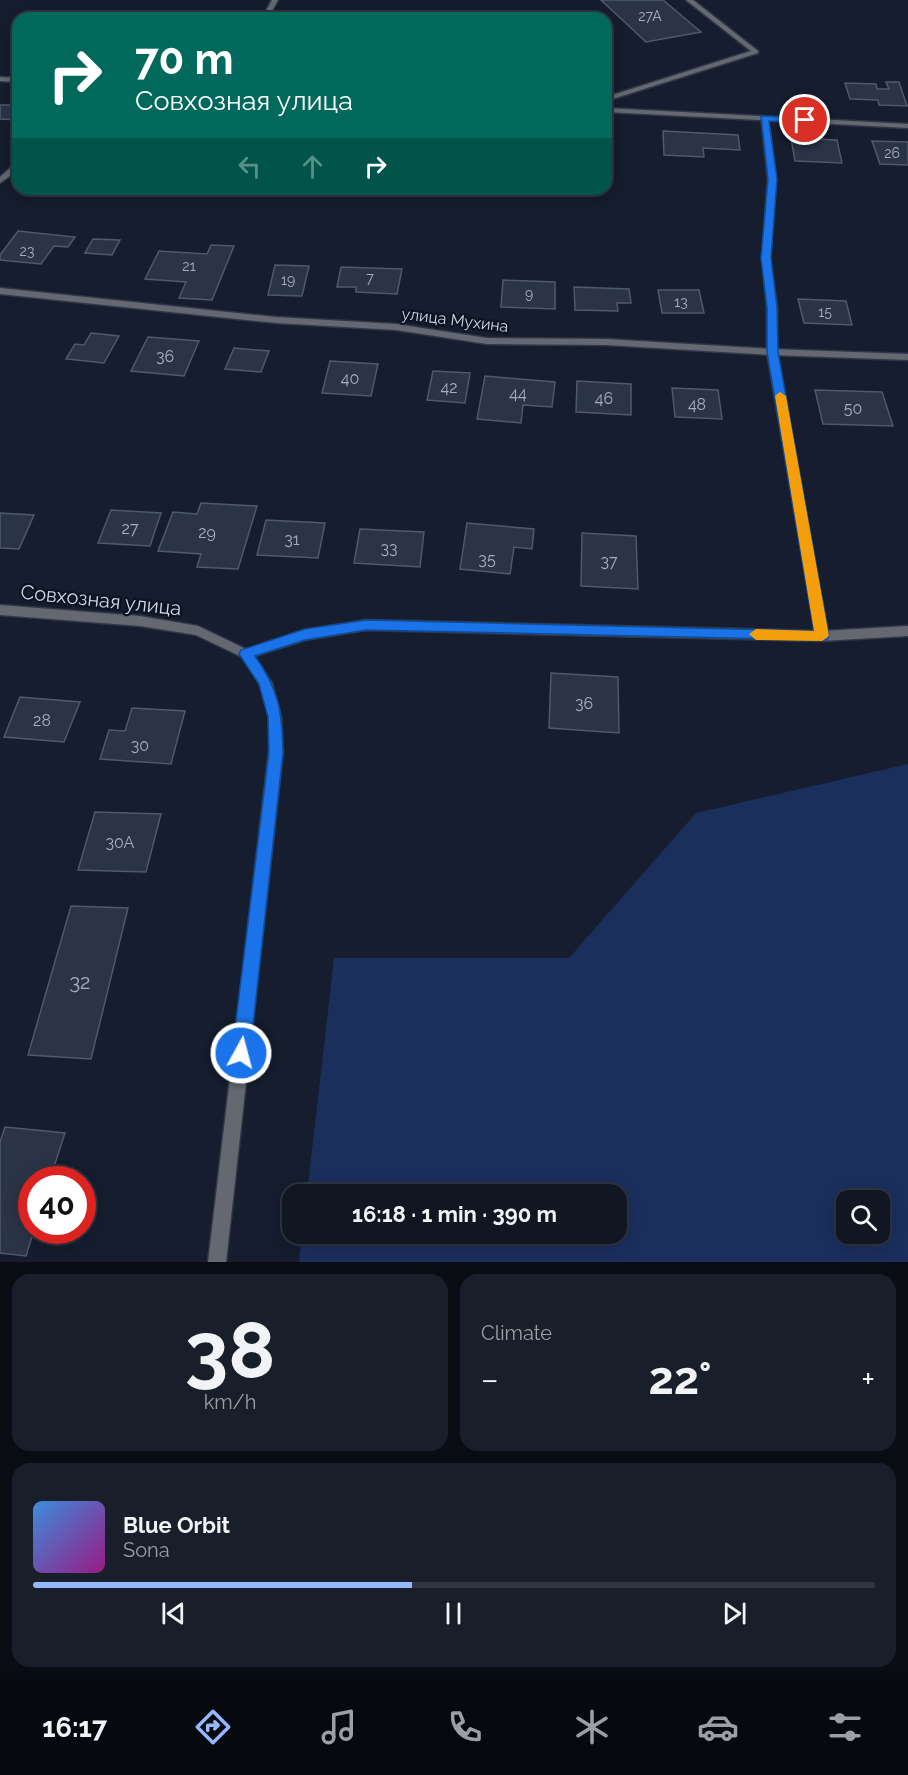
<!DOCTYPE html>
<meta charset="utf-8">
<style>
body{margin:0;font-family:Raleway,sans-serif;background:#191f2a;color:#f1f3f6;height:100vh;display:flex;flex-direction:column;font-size:22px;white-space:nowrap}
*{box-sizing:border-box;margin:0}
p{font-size:20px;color:#9c9fa5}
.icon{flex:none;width:33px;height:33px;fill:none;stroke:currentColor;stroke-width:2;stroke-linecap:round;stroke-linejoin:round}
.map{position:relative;height:1262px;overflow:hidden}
.panel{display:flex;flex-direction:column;gap:12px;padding:12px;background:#090c13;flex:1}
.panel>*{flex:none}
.banner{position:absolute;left:12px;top:12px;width:600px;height:183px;border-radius:18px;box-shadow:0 3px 15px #0003,0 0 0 2px #303540;background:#00695c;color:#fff;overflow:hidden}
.buttons{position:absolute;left:836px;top:1190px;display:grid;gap:12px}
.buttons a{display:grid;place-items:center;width:54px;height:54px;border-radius:12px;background:#101622;box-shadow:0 3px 15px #0003,0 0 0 2px #303540;font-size:30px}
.speed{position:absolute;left:18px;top:1166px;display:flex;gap:12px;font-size:30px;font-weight:700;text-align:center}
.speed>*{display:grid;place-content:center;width:78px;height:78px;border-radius:50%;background:#101622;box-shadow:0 3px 15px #0003,0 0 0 2px #303540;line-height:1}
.speed .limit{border:9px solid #d22;background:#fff;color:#111}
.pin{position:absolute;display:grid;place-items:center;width:51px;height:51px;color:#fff;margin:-26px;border:3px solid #fff;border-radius:50%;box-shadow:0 2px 6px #0007}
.me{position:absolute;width:66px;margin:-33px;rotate:7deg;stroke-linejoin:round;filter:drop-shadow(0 0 4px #0008)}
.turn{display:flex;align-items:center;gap:21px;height:126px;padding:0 24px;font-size:27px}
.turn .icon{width:78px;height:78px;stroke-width:2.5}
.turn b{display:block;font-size:42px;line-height:51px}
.lanes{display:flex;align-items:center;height:57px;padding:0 24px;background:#0003;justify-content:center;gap:30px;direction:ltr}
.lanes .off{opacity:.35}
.big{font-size:45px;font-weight:700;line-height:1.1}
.panel .tile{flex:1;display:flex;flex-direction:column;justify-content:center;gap:9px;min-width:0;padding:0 21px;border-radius:18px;background:#191f2a}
.panel .dial{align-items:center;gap:0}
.dial b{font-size:78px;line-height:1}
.song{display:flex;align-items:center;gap:18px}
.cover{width:72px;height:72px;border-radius:9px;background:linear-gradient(135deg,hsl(210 70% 55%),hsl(310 70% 35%))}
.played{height:6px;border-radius:3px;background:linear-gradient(90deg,#94b7fd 45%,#303540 45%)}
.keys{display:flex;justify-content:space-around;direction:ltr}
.heat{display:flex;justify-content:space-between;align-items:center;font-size:33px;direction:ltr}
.panel .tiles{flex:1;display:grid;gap:12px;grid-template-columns:1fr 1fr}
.tile:last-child{grid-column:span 2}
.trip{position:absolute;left:282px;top:1184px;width:345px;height:60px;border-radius:18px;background:#101622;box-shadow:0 3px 15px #0003,0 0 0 2px #303540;font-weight:700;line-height:60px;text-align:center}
.menu{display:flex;height:96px;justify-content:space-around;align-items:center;background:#06090e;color:#9c9fa5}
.menu .icon{width:42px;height:42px}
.menu .selected{color:#94b7fd}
.menu b{font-size:27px;color:#f1f3f6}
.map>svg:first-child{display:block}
.green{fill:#1b2f5d;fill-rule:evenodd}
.building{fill:#2b3446;stroke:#4f596c;stroke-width:1.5}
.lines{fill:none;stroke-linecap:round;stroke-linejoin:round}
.service-casing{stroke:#2f3747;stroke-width:3}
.minor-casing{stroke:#2f3747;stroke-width:3}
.tertiary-casing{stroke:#2f3747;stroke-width:3}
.service{fill:#636871;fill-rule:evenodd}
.minor{fill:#636871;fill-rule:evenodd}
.tertiary{fill:#636871;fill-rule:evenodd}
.route{fill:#1a73e8;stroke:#114b97;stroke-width:1.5}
.slow{fill:#f59e0b}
.labels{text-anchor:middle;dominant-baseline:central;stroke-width:4.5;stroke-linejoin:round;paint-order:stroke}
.far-number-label{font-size:14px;fill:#a8afbc}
.far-street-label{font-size:16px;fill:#d2d8e4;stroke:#0c1424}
.number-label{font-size:16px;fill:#a8afbc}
.street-label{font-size:20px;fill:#d2d8e4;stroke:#0c1424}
.near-number-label{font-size:20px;fill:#a8afbc}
</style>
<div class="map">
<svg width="908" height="1262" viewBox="0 0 908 1262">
<rect width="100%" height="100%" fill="#151d2e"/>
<path class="green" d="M908,764V1262H299L302,1233H616V1194H307L334,958H569L696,813ZM846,1200H879V1233H846Z"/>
<path class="building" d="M601,0H663L701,32L646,42Z
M886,82H899L907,106L879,105L878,100L850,99L845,83L876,84L877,89H889Z
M0,105H18V120L0,119Z
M663,131L738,135L740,150L703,148L704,157L664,155Z
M791,138L837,140L842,163L795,161Z
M872,141L908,142V165L880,164Z
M18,231L75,237L68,247L54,246L41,264L0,260V255Z
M93,239L120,240L112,255L85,253Z
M211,245L234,246L212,300L179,298L186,282L145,279L159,251L207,254Z
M275,265L309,266L302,296L268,295Z
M341,267L402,269L397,294L356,292V287H337Z
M503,280L555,282V309L501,307Z
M574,287L629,289L631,303H617L618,311L575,310Z
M658,290H699L704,313H662Z
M798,299L846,301L852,325L804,323Z
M91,333L119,336L104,363L66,359L75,344L84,345Z
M148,337L199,341L184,376L131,371Z
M234,348L269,351L261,372L225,369Z
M330,361L378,364L371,396L322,393Z
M433,371L470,373L465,403L427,400Z
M485,376L555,382L552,407L523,405L521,423L477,419Z
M577,381L631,384V415L576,412Z
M672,388L718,390L722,419L675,417Z
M815,390L882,392L893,426L823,424Z
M201,503L257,506L238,569L197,567L201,554L158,551L173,512L197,514Z
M111,510L161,513L150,546L98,543Z
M0,513L34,515L19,549L0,548Z
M266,520L325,523L318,558L257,555Z
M467,523L534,529L532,549L514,547L510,574L460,569Z
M360,529L424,532L420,567L354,563Z
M582,533L636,536L638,589L581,586Z
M551,673L618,677L619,733L549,728Z
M20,697L80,702L64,742L4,737Z
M132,708L185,711L171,764L100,759L109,730L125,731Z
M95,812L161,814L146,872L78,870Z
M71,906L128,908L91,1059L28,1055Z
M5,1127L65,1133L50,1179H32V1230H34L26,1256L0,1253V1142Z"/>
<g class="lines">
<g class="service-casing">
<path id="service" d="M272,0H278L268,18H262Z
M686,0H693L758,51V53L606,101V97L751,51Z
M761,116L768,118L776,179L770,258L777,308V352L828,636L826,639H818L816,636L767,352V308L762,258L768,179Z"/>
</g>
<g class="minor-casing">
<path id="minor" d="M0,77L18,78V82L0,81Z
M606,108L908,124V128L606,112Z
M15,164H18V170L0,183V177Z
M0,288L276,317L396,324L487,338L606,339L772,349L908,354V360L772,355L606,345L487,344L396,330L276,323L0,294Z
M366,620L822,631L908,626V636L822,641L366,630L305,640L246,659L242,657L240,654L242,651L305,630Z"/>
</g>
<g class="tertiary-casing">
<path id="tertiary" d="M0,605L140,616L198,626L250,651L272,683L281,717L283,751L226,1262H208L269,751V717L260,684L242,657L196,635L140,626L0,615Z"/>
</g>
<use href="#service" class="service"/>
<use href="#minor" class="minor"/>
<use href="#tertiary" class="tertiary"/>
</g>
<path class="route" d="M761,116L805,118L810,120L805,123L769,121L777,179L771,258L777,308L778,352L829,636L827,640L366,630L305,640L255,656C279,690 282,711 283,752L250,1053L248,1059L241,1062L235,1059L232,1053L269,752L268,717L259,684L239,654L241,650L305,629L366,620L814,631L767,352V308L761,258L768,179Z"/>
<path class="slow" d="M780,392L786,396L829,636L822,641L756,640L749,634L756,629L814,631L775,396Z"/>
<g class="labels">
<g class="far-number-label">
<text x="650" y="16">27А</text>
<text x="892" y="153">26</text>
<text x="27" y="251">23</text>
<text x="189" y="266">21</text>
<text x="370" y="278">7</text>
<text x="288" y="280">19</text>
<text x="529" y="294">9</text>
<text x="681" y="302">13</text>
<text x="825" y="312">15</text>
</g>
<g class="far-street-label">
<text transform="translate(455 320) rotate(7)">улица Мухина</text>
</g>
<g class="number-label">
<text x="165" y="356">36</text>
<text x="350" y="378">40</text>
<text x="449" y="387">42</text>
<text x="518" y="393">44</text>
<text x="604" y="398">46</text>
<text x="697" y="404">48</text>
<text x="853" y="408">50</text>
<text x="130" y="528">27</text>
<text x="207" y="532">29</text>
<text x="292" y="539">31</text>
<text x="389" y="548">33</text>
<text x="487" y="559">35</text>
<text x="609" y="561">37</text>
<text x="584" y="703">36</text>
<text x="42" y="720">28</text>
<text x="140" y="745">30</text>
<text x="120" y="842">30А</text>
</g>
<g class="street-label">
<text transform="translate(101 600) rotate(6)">Совхозная улица</text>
</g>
<g class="near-number-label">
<text x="80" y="982">32</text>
</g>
</g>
</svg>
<div class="buttons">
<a><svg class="icon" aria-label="search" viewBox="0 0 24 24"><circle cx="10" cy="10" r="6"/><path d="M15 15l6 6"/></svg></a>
</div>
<div class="speed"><div class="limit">40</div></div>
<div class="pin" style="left:805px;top:120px;background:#d93025"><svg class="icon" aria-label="arrive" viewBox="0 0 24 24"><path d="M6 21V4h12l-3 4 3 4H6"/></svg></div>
<svg class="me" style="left:241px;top:1053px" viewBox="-20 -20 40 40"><circle r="17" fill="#1a73e8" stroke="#fff" stroke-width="3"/><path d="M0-11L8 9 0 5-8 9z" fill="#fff"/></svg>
<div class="trip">16:18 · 1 min · 390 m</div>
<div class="banner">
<div class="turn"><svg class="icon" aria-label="right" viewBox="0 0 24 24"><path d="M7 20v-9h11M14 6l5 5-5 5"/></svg><div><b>70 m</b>Совхозная улица</div></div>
<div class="lanes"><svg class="icon off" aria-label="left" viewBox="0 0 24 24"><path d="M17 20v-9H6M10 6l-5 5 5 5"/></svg><svg class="icon off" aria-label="ahead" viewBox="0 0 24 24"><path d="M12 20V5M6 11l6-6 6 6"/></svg><svg class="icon" aria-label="right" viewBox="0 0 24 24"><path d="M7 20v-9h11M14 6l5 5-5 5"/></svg></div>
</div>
</div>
<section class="panel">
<div class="tiles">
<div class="tile dial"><b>38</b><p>km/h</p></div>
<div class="tile"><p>Climate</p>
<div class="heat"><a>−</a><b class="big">22°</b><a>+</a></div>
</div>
<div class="tile">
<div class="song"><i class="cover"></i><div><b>Blue Orbit</b><p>Sona</p></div></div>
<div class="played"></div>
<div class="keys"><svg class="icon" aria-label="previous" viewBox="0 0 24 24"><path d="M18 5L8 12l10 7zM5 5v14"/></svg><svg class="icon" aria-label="pause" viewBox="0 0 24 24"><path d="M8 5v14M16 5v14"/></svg><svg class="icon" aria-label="next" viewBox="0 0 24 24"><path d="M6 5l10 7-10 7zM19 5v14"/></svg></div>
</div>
</div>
</section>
<nav class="menu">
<b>16:17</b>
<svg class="icon selected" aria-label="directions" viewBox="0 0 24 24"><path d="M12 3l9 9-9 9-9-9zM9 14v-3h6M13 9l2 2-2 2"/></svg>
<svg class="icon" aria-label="music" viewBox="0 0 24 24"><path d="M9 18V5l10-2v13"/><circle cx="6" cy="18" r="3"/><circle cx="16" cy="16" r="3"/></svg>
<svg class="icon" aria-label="phone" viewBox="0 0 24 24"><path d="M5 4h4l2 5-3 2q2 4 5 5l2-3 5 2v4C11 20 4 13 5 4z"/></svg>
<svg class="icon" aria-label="climate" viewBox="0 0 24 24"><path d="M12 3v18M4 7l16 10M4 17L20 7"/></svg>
<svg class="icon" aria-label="car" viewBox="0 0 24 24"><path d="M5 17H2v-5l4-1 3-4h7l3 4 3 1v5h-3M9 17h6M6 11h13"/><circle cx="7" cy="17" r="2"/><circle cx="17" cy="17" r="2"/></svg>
<svg class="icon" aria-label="filters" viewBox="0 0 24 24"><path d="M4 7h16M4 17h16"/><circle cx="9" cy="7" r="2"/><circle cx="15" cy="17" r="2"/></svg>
</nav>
